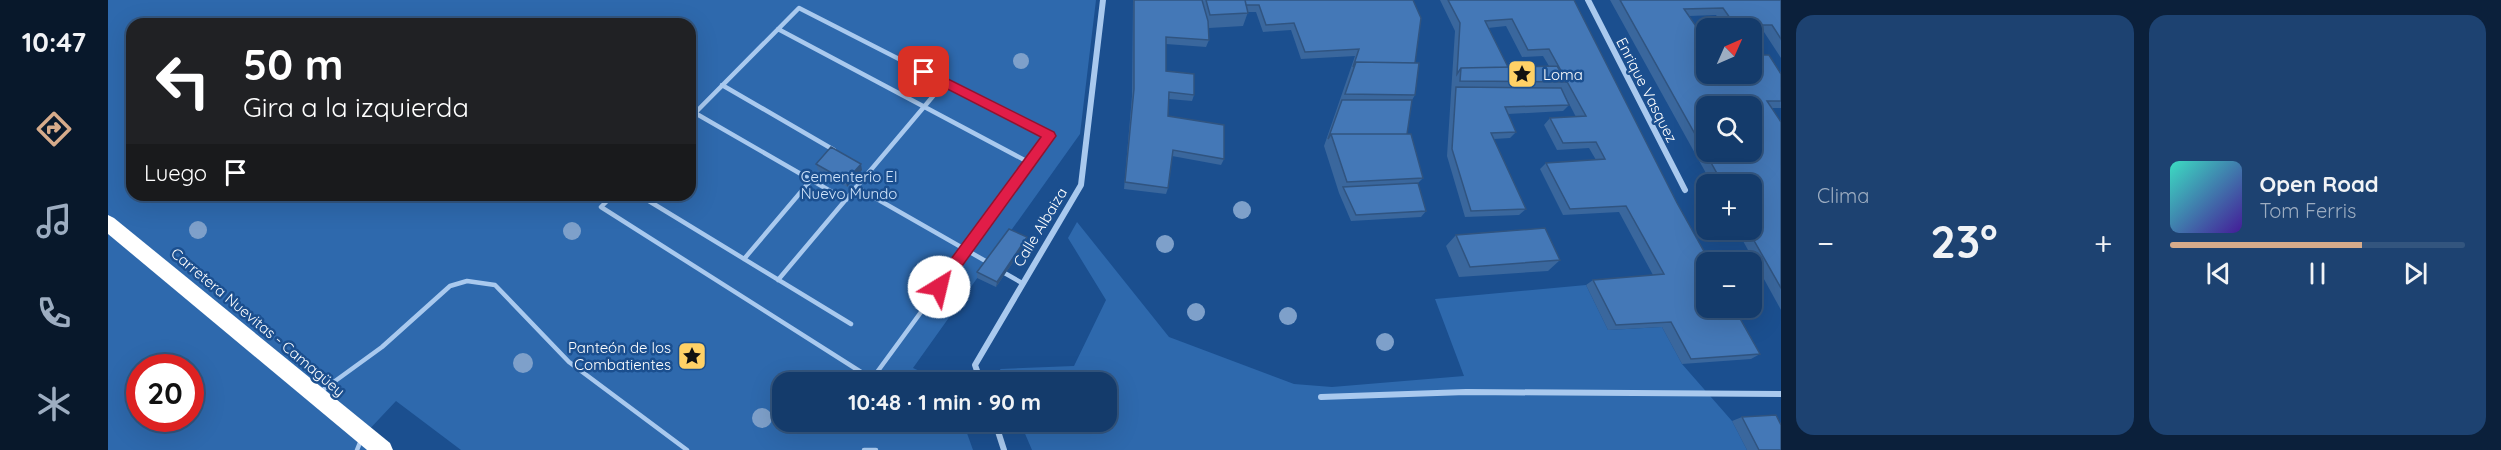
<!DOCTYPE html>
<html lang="es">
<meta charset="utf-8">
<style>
body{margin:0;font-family:Quicksand,sans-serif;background:#1d4271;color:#f1f3f6;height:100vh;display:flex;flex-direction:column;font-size:22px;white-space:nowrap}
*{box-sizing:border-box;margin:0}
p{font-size:20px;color:#9dadc1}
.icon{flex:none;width:33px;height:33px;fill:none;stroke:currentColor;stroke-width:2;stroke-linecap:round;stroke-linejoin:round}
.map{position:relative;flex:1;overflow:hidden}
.side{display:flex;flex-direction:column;gap:15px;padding:15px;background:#0b203b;width:720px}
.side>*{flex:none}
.hud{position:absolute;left:18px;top:18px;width:570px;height:183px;border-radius:18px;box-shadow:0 6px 24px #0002,0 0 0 2px #33557e;background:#202124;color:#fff;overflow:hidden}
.needle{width:39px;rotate:45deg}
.tools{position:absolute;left:1588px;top:18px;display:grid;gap:12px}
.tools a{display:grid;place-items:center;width:66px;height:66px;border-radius:12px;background:#143b6b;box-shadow:0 6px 24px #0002,0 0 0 2px #33557e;font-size:30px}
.speed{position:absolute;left:18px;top:354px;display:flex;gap:12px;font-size:30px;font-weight:700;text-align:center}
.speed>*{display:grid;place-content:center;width:78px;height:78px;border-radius:50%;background:#143b6b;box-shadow:0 6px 24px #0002,0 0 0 2px #33557e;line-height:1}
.speed .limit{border:9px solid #d22;background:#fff;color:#111}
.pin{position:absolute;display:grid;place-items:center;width:51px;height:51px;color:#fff;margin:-26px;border-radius:12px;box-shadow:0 3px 9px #0006}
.me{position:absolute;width:66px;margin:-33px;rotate:36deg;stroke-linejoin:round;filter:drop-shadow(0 0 4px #0008)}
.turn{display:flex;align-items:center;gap:21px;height:126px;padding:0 18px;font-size:27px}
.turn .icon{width:78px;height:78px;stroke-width:2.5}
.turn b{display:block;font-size:42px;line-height:51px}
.then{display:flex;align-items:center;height:57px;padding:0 18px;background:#0003;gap:12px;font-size:22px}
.big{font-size:45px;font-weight:700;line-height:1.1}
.side .widget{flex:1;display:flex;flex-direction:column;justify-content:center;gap:9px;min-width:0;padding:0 21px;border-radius:18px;background:#1d4271}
.song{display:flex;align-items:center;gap:18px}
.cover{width:72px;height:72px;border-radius:9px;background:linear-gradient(135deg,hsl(170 70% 55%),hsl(260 70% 35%))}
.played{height:6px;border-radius:3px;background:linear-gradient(90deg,#d6ab8b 65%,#33557e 65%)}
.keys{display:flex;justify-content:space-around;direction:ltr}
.heat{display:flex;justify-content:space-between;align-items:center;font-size:33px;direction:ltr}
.side .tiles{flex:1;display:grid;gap:15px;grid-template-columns:repeat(2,1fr)}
.trip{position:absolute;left:664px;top:372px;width:345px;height:60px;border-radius:18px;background:#143b6b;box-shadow:0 6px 24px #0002,0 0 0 2px #33557e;font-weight:700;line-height:60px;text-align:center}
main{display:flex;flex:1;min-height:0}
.dock{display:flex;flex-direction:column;width:108px;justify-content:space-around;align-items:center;background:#08182b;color:#9dadc1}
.dock .icon{width:42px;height:42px}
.dock .active{color:#d6ab8b}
.dock b{font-size:27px;color:#f1f3f6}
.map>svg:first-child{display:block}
.green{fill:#2e69ad;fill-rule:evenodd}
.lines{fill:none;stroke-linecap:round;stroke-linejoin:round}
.lane{stroke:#a9c9ee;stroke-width:4.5}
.street{stroke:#a9c9ee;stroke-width:6}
.highway{fill:#fff;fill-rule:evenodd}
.tree{fill:#7ea0ca}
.wall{fill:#3a679d;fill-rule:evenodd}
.shaded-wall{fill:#305480}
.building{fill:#4478b7;stroke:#305480;stroke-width:1.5;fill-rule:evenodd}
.route{fill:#e11d48;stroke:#92132f;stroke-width:1.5}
.labels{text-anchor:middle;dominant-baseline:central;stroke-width:5;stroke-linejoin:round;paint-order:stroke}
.poi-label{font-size:15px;fill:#fff;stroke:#1b4f8f;text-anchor:start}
.street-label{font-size:15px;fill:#fff;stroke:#1b4f8f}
.park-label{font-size:15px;fill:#cfe3fa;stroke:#1b4f8f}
</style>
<main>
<nav class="dock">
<b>10:47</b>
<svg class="icon active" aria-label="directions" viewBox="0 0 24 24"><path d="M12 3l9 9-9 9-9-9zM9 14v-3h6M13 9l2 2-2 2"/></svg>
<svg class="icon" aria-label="music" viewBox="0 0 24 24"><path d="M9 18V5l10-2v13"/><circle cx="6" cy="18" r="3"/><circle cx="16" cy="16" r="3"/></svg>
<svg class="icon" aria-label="phone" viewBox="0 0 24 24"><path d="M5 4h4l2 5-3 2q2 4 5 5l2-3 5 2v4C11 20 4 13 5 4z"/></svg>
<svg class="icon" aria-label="climate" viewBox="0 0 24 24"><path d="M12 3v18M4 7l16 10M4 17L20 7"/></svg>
</nav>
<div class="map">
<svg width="1673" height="450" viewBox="0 0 1673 450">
<rect width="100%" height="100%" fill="#1b4f8f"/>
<path class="green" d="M0,0H988L972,134L805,368L836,382H675V422H855L865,450H353L288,401L256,435L275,450H0ZM24,24H582V195H24ZM32,368H82V418H32Z
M969,222L1061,337L1186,384L1224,387L1356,376L1327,299L1478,285L1500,330L1554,327L1574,364L1624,421L1639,450H924L912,422H999V382H898L892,369L966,366L998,300L960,238Z"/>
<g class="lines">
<path class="lane" d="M670,29L922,163
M614,85L726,150
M587,113L738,200
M748,187L881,263
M505,195L493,207L764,379L942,136L691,8L582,118
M531,195L743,324
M636,259L703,180
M893,271L914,283
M670,280L837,82
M212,392L274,347L342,286L359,281L387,285L461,362L579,450
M249,450L253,440
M756,450H768"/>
<path class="street" d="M1480,0L1577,190
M873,382L867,365L973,185L995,0
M1213,397L1358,392L1673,394
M887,422L896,450"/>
<path class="highway" d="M0,215L6,218L282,443L285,450H259L0,234Z"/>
</g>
<g class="tree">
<circle cx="913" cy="61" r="8"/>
<circle cx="1134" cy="210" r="9"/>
<circle cx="90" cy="230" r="9"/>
<circle cx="464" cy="231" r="9"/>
<circle cx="1057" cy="244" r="9"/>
<circle cx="1088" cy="312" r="9"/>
<circle cx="1180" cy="316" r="9"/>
<circle cx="1277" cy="342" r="9"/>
<circle cx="415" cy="363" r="10"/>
<circle cx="654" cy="418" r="10"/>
</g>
<path class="wall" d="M1025,0H1305L1307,63V95L1304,100L1299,134L1315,178L1310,183L1318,211L1313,217L1243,221L1231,193L1216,146L1247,56L1193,59L1183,30L1155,32L1148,12H1140L1135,26L1101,28V40L1098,47L1058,44V71L1086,95L1084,101L1061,99L1060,116L1116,159L1113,165L1064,156L1060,188L1058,194L1016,189L1024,96Z
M1332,0H1466L1569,203L1652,354L1643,359L1574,364L1554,327L1500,330L1478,285L1485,280L1545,275L1511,212L1455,215L1432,169L1438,163L1488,160L1481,148L1449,150L1436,125L1442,118L1468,117L1453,88L1461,105L1455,111L1400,114L1408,132L1402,138L1386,139L1418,209L1411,215L1357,217L1339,156L1347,31ZM1398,26L1414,57L1435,56L1441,66L1400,67L1380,28Z
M1502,0H1673V58L1656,32H1644V28H1617L1608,15L1581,16L1599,74H1673V108H1664L1673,122V310L1629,230H1644V184H1604Z
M708,164L754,170L739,187L710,170Z
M1348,235L1452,260L1440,271L1351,277L1338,246Z
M919,237L918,243L888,287L869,278V272Z
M1634,417L1673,450H1639L1624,421Z"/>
<path class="shaded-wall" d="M753,164L754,170L739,187L738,181Z
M919,237L918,243L888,287L889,282Z"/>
<path class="building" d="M1026,0H1094L1100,21L1101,40L1058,37V71L1086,74V95L1061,92L1060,116L1116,125V159L1065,150L1060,188L1017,182L1026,89Z
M1098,0H1137L1140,13L1102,15Z
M1137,0H1305L1313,18L1307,63L1248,62L1245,67L1251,49L1197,52L1186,23L1158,25L1151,5H1138Z
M1340,0H1466L1569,203L1602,262H1599V308H1626L1652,354L1583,359L1563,322L1508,325L1485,280L1556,274L1518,206L1462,209L1438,163L1497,159L1488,142L1455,143L1442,118L1478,116L1441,49L1420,50L1404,19L1377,21L1400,67L1353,68L1349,74L1352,23Z
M1512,0H1673V39L1664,25H1627L1615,8L1576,9L1599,42V74H1644V55H1661L1673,74V101H1659L1673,122V288L1640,230H1644V184H1615ZM1599,106H1644V152H1599Z
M1248,62L1311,63L1307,95L1237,94Z
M1449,66L1458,82L1352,81L1353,68Z
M1348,87L1453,88L1461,105L1397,107L1408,132L1383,133L1418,209L1363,211L1344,149Z
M1234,100H1304L1299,134H1223L1220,139Z
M1223,134H1303L1315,178L1239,182Z
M723,147L753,164L738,181L708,164Z
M1310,183L1318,211L1248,215L1235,187Z
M1437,228L1452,260L1362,267L1348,235Z
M901,229L919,237L889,282L869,272Z
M1668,415L1673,425V450H1651L1634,417Z"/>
<path class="route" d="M816,67L946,132L948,136L836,291L831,293L826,291V282L933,137L812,75L810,72Z"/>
<defs>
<g id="sight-square" transform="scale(1.5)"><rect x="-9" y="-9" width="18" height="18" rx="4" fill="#ffd166" stroke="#1b4f8f"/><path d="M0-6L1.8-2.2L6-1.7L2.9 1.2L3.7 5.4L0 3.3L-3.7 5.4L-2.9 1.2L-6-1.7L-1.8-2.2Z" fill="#111"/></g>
</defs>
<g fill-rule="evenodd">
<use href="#sight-square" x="1414" y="74"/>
<use href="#sight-square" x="584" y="356"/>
</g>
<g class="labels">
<g class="poi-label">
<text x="1435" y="74">Loma</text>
<text x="563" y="347" text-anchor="end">Panteón de los<tspan x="563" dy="17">Combatientes</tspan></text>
</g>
<g class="street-label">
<text transform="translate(1539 90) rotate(63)">Enrique Vasquez</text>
<text transform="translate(932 227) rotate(-59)">Calle Albaiza</text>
<text transform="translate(150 322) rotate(40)">Carretera Nuevitas - Camagüey</text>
</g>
<g class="park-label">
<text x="741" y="176">Cementerio El<tspan x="741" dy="17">Nuevo Mundo</tspan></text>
</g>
</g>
</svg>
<div class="tools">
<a><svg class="needle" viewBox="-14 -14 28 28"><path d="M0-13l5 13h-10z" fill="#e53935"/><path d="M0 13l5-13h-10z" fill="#9dadc1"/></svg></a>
<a><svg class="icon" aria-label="search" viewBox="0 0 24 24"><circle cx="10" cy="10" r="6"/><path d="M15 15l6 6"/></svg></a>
<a>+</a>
<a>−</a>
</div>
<div class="speed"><div class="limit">20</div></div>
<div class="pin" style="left:816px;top:72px;background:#d93025"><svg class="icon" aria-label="arrive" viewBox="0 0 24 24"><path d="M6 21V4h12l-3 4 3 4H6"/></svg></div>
<svg class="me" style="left:831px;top:287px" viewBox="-20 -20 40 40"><circle r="19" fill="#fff"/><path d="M0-13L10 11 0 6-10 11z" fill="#e11d48"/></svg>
<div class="trip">10:48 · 1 min · 90 m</div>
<div class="hud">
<div class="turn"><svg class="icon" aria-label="left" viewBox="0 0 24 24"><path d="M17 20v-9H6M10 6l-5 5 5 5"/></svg><div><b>50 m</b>Gira a la izquierda</div></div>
<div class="then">Luego<svg class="icon" aria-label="arrive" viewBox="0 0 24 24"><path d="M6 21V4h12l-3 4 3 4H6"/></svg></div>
</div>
</div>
<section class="side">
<div class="tiles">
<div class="widget"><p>Clima</p>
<div class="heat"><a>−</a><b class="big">23°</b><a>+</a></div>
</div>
<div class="widget">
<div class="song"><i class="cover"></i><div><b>Open Road</b><p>Tom Ferris</p></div></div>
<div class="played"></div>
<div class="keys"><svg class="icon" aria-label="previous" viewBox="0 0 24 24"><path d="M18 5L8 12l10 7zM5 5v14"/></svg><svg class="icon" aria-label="pause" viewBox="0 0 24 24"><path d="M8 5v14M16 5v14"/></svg><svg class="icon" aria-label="next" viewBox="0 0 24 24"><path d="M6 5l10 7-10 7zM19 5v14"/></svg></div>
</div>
</div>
</section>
</main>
